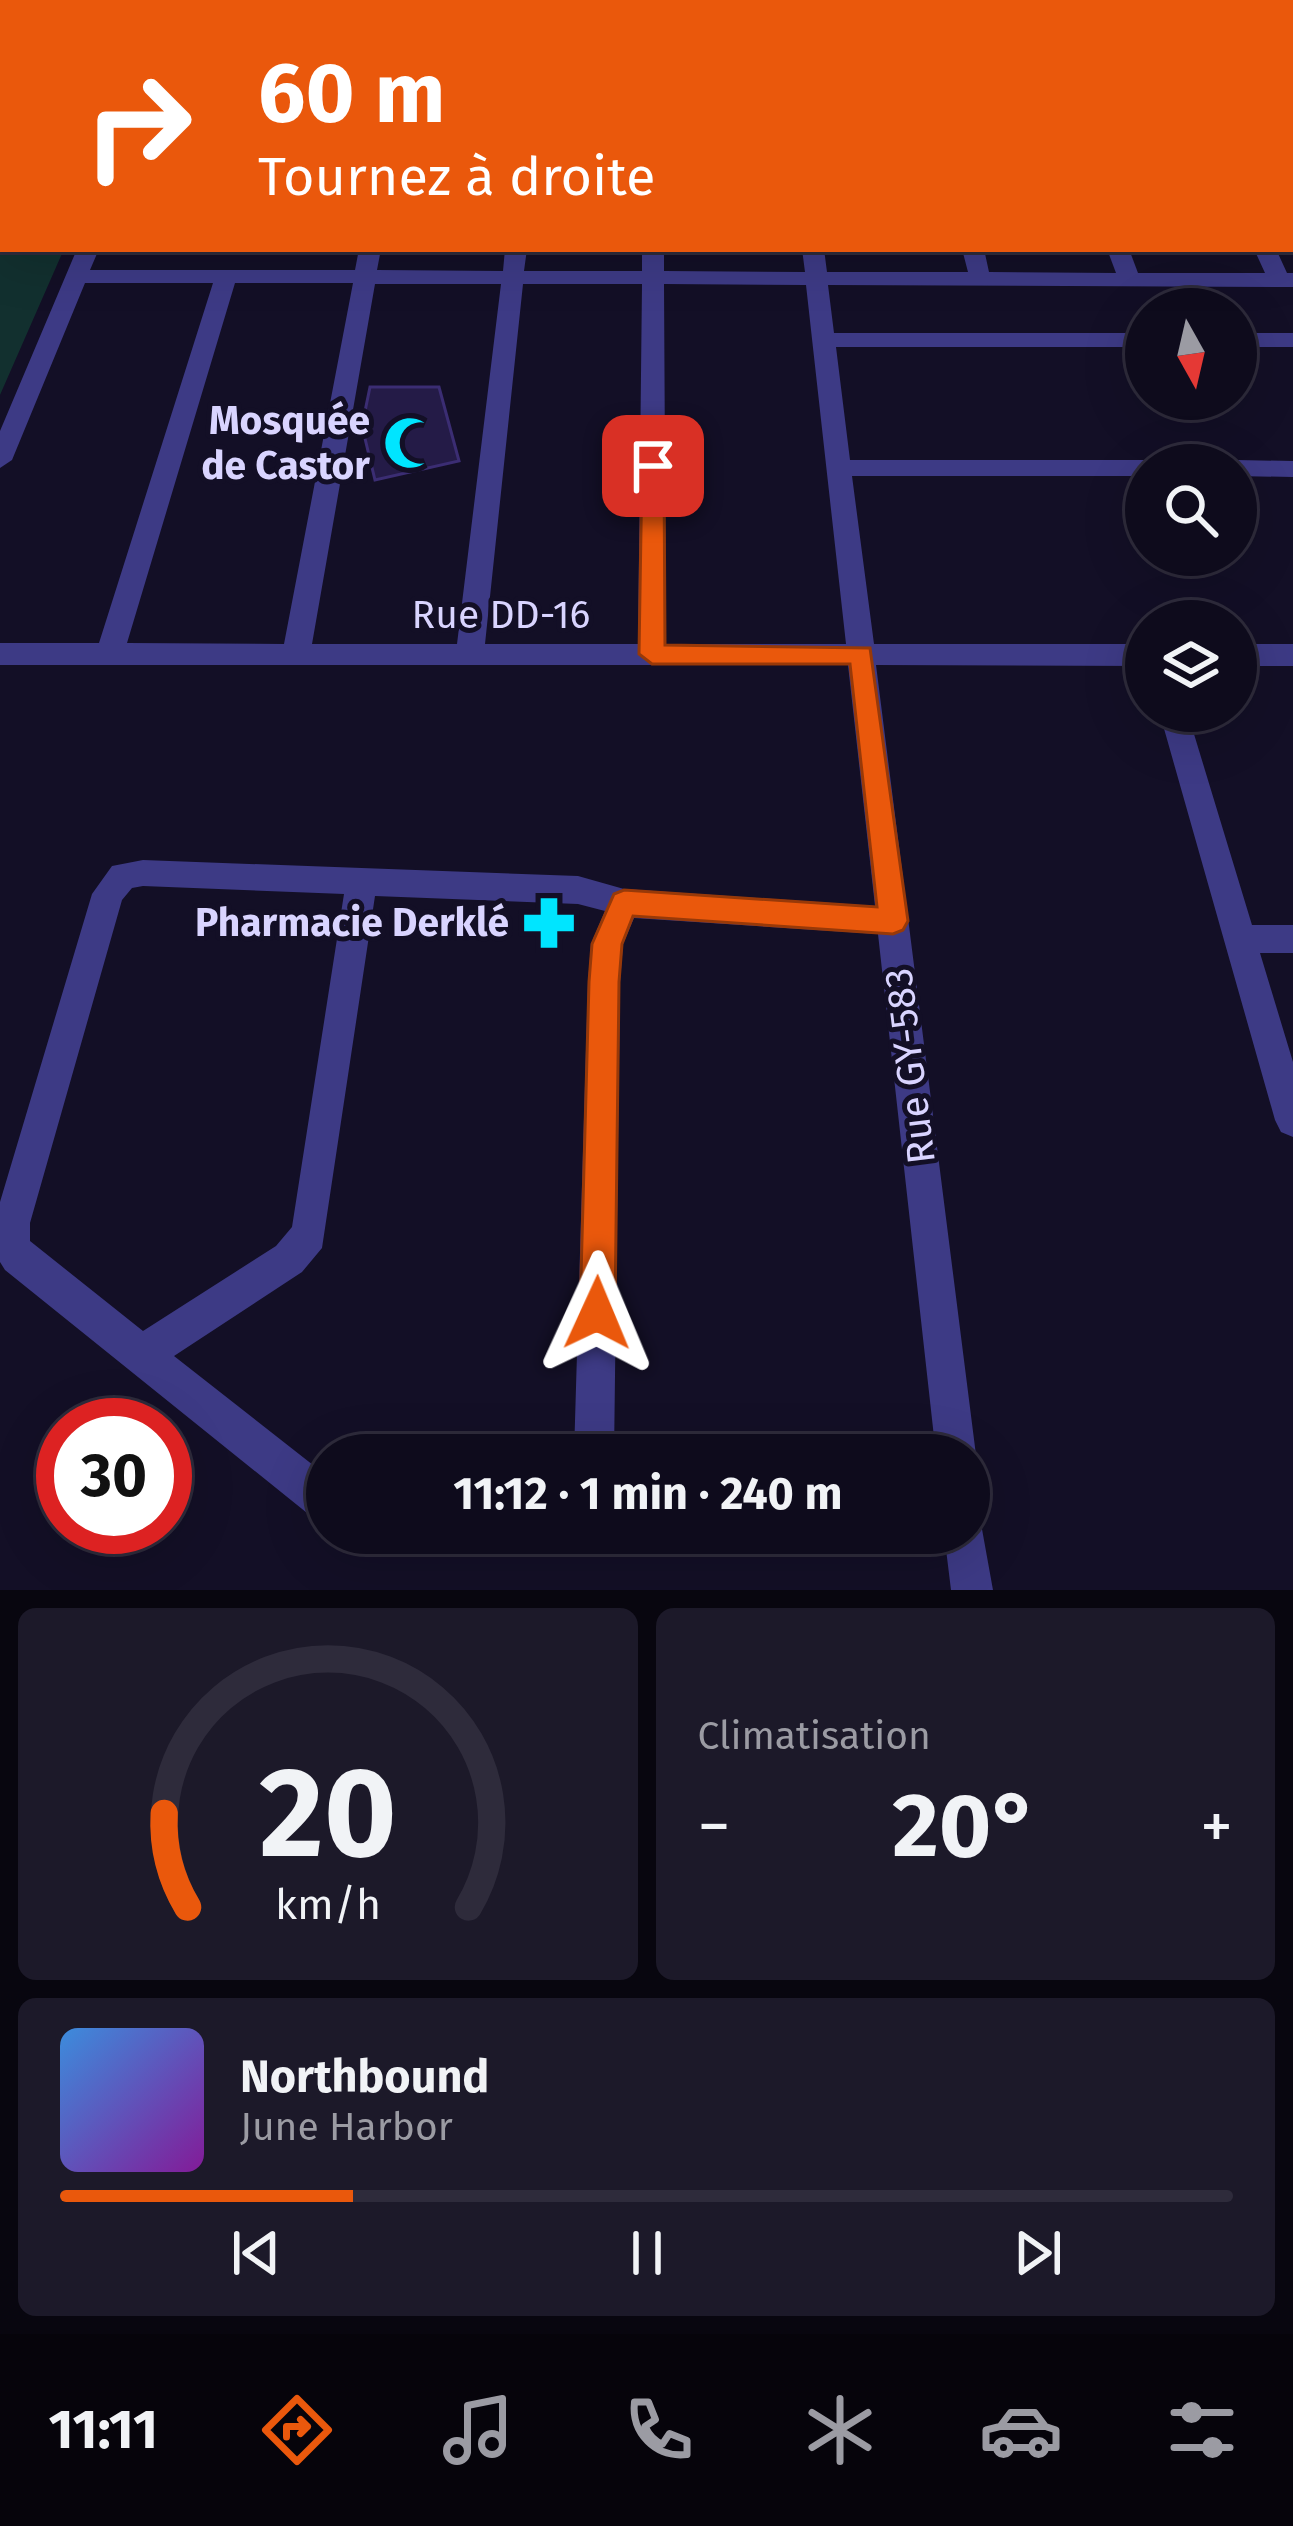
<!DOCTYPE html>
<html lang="fr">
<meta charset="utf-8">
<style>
body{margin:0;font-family:"Fira Sans",sans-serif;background:#1c1929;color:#f1f3f6;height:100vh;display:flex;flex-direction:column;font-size:45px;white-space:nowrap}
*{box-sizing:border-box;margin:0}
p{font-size:39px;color:#9b9ba3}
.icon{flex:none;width:66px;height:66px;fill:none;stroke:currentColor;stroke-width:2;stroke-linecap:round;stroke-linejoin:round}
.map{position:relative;height:1590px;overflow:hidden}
.details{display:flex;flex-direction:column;gap:18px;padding:18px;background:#08060f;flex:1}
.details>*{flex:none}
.top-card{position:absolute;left:0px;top:0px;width:1293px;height:252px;box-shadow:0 12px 48px #0002,0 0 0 3px #2e2b3b;background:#ea580c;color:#fff;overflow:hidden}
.needle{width:78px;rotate:172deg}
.controls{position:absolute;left:1125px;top:288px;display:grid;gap:24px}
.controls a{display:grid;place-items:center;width:132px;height:132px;border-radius:50%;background:#0e0b1c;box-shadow:0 12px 48px #0002,0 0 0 3px #2e2b3b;font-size:60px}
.speed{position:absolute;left:36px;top:1398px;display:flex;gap:24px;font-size:60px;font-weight:700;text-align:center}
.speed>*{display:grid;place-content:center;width:156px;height:156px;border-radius:50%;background:#0e0b1c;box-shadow:0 12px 48px #0002,0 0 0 3px #2e2b3b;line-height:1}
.speed .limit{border:18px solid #d22;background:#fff;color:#111}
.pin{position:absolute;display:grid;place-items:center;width:102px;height:102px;color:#fff;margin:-51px;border-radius:24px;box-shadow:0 6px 18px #0006}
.me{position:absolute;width:132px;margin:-66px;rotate:1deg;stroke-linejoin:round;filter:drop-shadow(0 0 9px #0008)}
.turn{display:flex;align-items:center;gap:42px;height:252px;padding:0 60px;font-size:54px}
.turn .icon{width:156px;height:156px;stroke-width:2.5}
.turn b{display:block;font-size:84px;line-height:102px}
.big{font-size:90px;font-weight:700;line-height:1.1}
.details .card{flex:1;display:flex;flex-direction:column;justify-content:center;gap:18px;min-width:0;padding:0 42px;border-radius:18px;background:#1c1929}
.details .dial{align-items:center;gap:0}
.dial svg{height:312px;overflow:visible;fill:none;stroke:#2e2b3b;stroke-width:7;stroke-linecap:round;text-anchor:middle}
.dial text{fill:#f1f3f6;stroke:none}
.song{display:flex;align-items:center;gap:36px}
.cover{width:144px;height:144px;border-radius:18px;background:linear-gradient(135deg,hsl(210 70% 55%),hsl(290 70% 35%))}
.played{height:12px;border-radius:6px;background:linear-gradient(90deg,#ea580c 25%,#2e2b3b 25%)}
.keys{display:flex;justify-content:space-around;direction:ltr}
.heat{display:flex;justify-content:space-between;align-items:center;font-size:66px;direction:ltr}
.details .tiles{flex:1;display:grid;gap:18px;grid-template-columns:1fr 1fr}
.card:last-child{grid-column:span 2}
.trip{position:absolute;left:306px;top:1434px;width:684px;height:120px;border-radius:60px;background:#0e0b1c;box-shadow:0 12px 48px #0002,0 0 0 3px #2e2b3b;font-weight:700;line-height:120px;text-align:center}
.tab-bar{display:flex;height:192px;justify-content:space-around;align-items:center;background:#06040b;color:#9b9ba3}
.tab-bar .icon{width:84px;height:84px}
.tab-bar .selected{color:#ea580c}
.tab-bar b{font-size:54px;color:#f1f3f6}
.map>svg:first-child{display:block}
.green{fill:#12302f}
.building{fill:#241b47;stroke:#3b2d73;stroke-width:3}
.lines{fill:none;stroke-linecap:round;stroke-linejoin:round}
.minor{fill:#3d3a85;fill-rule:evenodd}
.route{fill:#ea580c;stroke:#983908;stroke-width:3}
.labels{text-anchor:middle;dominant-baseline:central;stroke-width:10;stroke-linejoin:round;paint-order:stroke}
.poi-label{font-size:39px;font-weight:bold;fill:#d9d4ff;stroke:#130f26;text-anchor:end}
.street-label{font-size:39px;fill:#d9d4ff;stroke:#130f26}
</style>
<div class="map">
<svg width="1293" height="1590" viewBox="0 0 1293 1590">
<rect width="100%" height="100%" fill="#130f26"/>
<path class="green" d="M0,124L3,249H64L0,395Z"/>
<path class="building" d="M370,387H439L459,461L375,480L362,426Z"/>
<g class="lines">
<path class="minor" d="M772,0H790V3H772Z
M1178,0H1196L1197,3H1179Z
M0,42H3V52H0Z
M1290,44H1293V54H1290Z
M1290,204H1293V216H1290Z
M77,249H99L90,270H355L359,249H381L377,270L503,271L505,249H527L524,271H642V249H664V271L805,272L802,249H824L827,272H968L962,249H984L989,272L1116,273L1107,249H1129L1138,273H1265L1254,249H1276L1287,273H1293V287L828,285L834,333H1146V347H836L850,460H1146L1157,465H1146V476H852L874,644H1146V666L876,665L976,1455L970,1469L969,1455H936L878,934L634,918L623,944L620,982L614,1455H574L588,982L591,944L605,911L578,904L375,896L322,1248L302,1272L174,1356L327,1476V1523L312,1517L5,1270L0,1262V1202L92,894L112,866L143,860L578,876L624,889L875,906L848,665H0V643H99L213,283H85L12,460L0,468V431ZM235,283H353L284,644L127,643ZM375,284H501L457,644H312ZM523,284H642L638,644H485ZM664,284L806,285L846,644H666ZM143,886L344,894L292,1227L276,1246L143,1331L30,1241V1223L122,900L132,888Z
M1236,333H1293V347H1236Z
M1236,460L1293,461V477L1236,476V465H1225Z
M1236,644H1293V666H1236Z
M1159,711H1187L1252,925H1293V953H1260L1293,1062V1137L1281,1132L1275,1120Z
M969,1514L980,1518L993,1590H951L944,1533H969Z"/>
</g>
<path class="route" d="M653,458L664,466L665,645L870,648L908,921L903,930L893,934L633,916L622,944L619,982L615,1313L610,1325L597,1331L585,1325L580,1313L589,982L592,944L614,894L624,890L877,907L850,664H652L639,654L642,466Z"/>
<defs>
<g id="mosque-bare" transform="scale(4.14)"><path d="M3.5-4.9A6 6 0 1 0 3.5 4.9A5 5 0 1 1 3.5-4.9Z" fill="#00e5ff" stroke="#130f26" stroke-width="2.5" paint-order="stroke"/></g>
<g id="pharmacy-bare" transform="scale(4.14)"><path d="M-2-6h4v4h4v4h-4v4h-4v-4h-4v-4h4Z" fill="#00e5ff" stroke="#130f26" stroke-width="2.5" paint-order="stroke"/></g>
</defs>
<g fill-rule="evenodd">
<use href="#mosque-bare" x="410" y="443"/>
<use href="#pharmacy-bare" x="549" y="923"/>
</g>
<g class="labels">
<g class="poi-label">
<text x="370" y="421">Mosquée<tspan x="370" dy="45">de Castor</tspan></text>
<text x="509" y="923">Pharmacie Derklé</text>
</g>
<g class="street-label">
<text x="501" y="615">Rue DD-16</text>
<text transform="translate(910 1066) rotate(-97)">Rue GY-583</text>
</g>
</g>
</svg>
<div class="controls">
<a><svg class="needle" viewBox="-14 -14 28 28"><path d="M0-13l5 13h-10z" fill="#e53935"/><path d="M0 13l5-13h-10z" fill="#9b9ba3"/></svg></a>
<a><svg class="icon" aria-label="search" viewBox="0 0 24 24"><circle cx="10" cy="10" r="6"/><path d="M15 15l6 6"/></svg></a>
<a><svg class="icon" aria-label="layers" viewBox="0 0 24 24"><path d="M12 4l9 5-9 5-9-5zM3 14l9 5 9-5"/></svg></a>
</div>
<div class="speed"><div class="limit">30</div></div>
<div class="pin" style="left:653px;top:466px;background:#d93025"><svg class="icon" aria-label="arrive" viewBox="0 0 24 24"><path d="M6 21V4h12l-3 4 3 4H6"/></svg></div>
<svg class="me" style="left:597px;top:1313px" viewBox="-20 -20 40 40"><path d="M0-17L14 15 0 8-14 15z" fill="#ea580c" stroke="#fff" stroke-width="4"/></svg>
<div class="trip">11:12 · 1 min · 240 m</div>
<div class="top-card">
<div class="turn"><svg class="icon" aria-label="right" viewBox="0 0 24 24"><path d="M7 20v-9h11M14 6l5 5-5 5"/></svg><div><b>60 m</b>Tournez à droite</div></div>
</div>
</div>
<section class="details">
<div class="tiles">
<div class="card dial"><svg viewBox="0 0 100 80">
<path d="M14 69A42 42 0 1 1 86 69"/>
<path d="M14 69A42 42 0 0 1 8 45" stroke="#ea580c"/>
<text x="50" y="56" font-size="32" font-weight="700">20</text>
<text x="50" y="72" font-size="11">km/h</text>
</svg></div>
<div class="card"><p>Climatisation</p>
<div class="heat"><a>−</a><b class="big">20°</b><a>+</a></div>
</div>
<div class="card">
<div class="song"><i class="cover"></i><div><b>Northbound</b><p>June Harbor</p></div></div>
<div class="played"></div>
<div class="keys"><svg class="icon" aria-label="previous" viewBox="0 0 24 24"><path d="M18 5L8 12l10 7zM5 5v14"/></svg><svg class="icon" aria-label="pause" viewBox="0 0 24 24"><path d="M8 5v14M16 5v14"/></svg><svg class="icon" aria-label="next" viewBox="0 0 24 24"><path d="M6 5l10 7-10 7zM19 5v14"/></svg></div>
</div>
</div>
</section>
<nav class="tab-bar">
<b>11:11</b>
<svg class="icon selected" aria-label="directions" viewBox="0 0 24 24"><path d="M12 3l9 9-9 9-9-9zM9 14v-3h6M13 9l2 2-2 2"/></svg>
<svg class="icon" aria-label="music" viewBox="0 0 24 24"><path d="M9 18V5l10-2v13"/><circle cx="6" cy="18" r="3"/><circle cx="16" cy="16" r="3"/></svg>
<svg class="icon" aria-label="phone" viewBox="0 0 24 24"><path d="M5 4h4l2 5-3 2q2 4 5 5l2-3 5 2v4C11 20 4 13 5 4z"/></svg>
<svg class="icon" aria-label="climate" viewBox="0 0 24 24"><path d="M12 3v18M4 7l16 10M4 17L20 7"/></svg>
<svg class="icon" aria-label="car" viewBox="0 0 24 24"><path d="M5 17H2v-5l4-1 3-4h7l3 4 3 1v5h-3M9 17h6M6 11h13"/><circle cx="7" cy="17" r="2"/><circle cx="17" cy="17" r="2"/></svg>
<svg class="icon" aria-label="filters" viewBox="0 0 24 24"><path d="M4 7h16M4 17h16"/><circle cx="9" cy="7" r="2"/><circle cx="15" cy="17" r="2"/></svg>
</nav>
